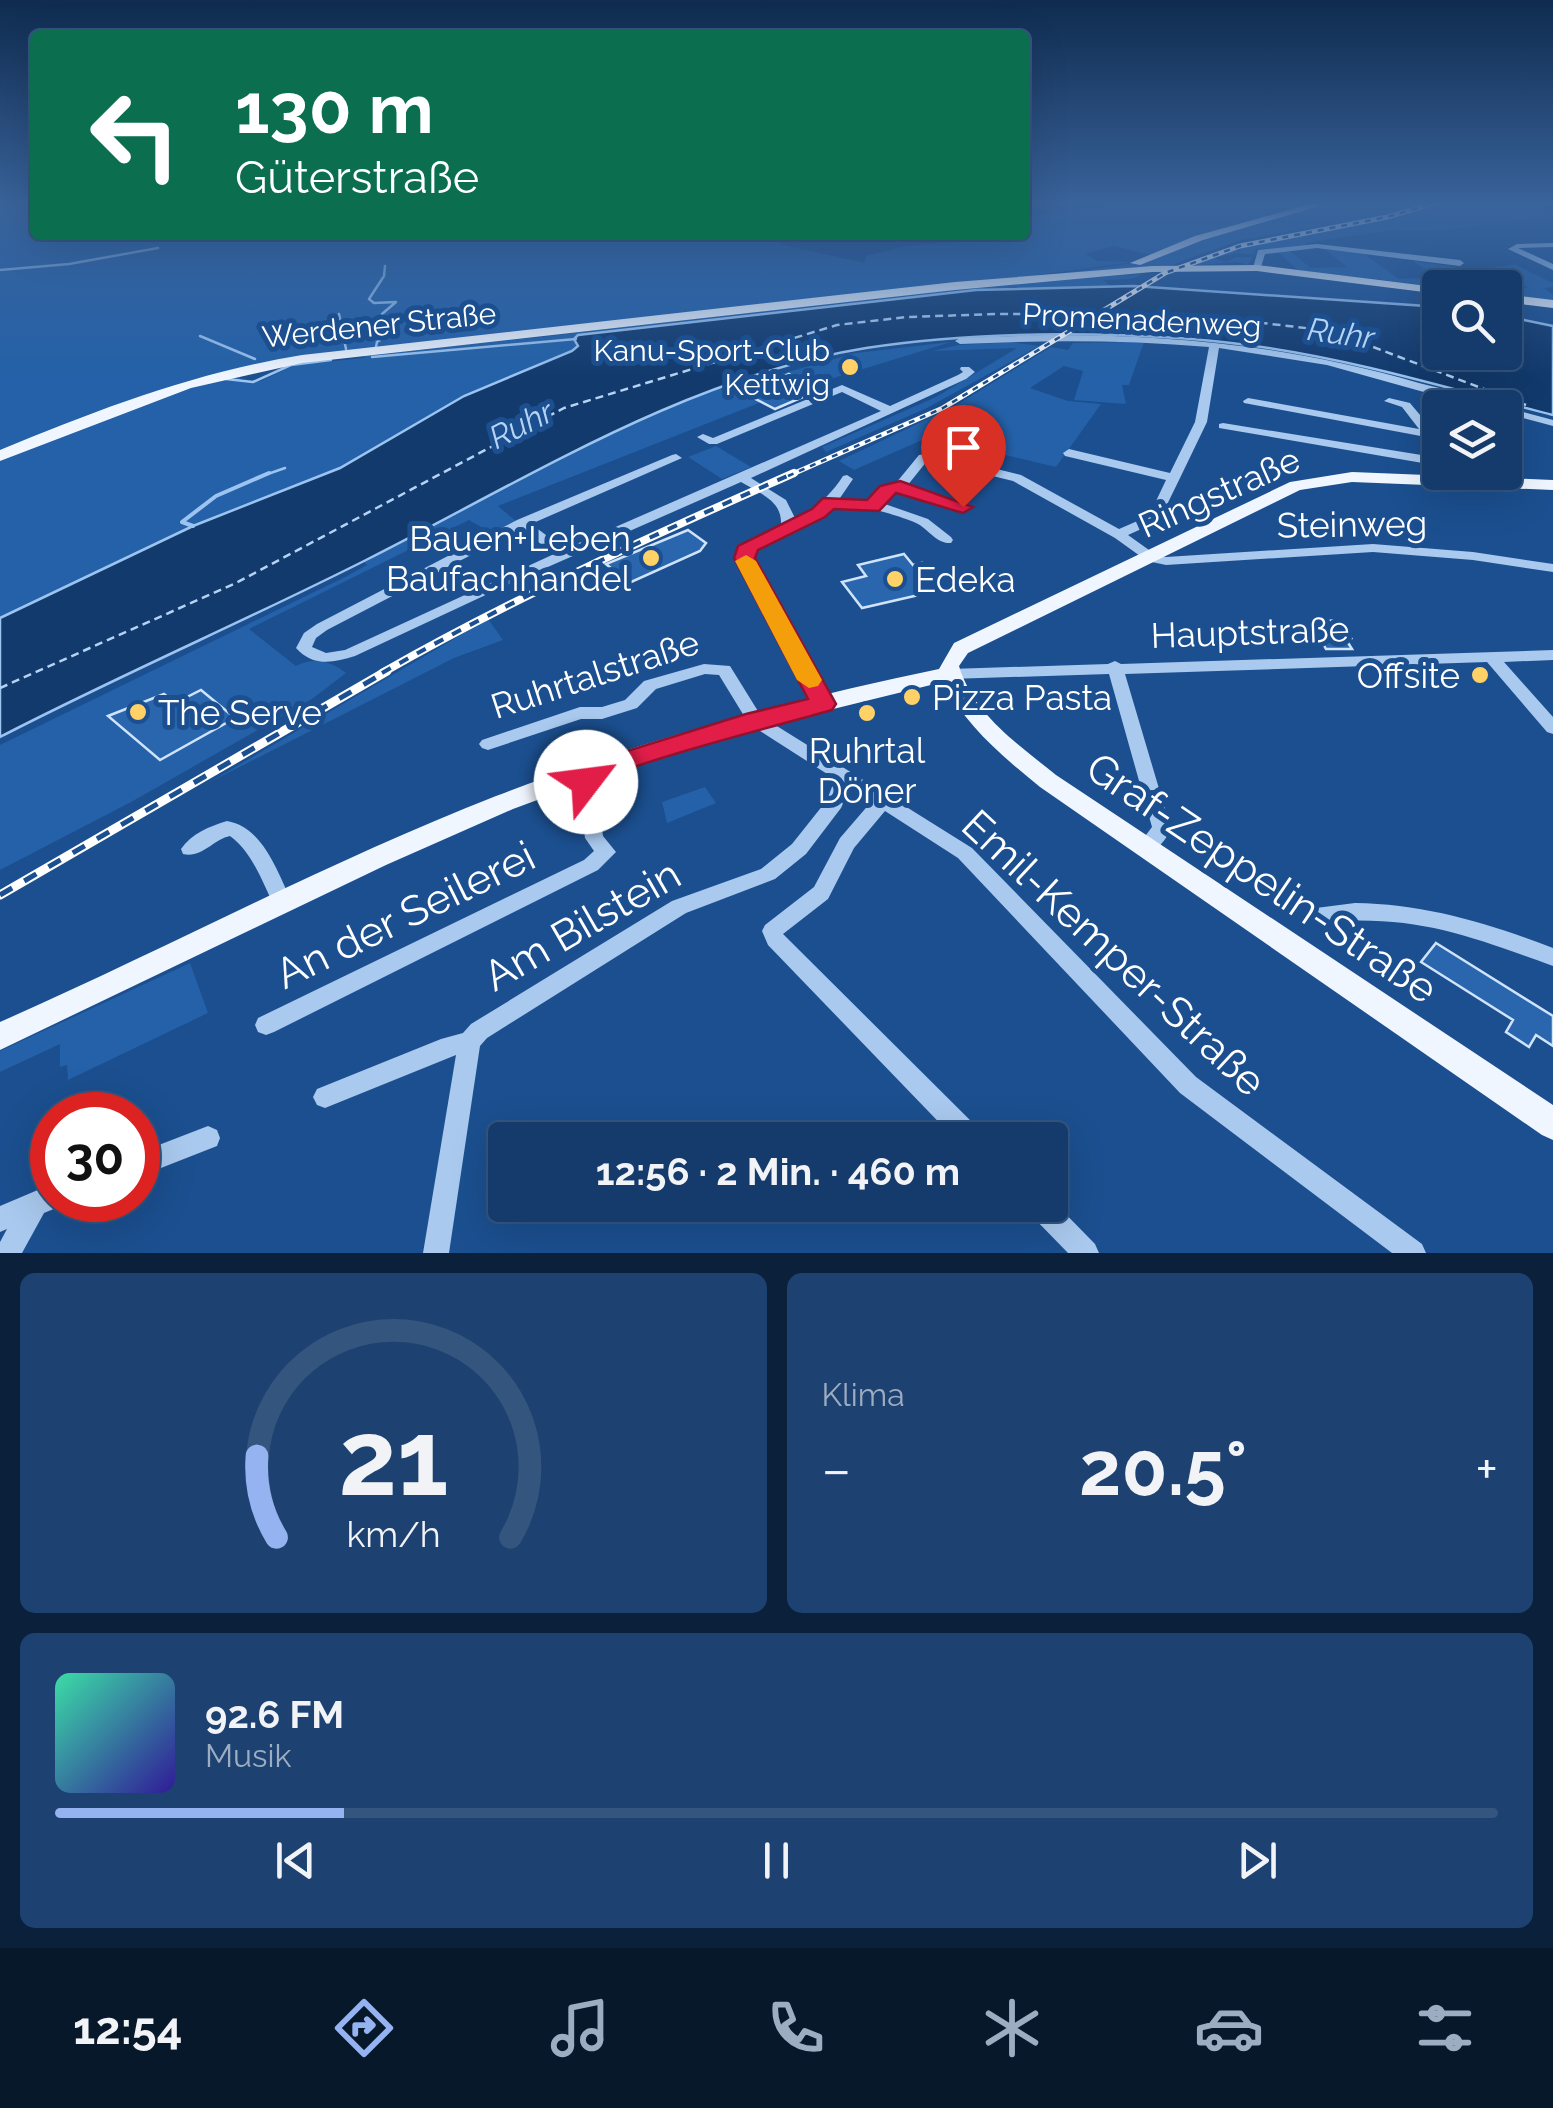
<!DOCTYPE html>
<html lang="de">
<meta charset="utf-8">
<style>
body{margin:0;font-family:Raleway,sans-serif;background:#1d4271;color:#f1f3f6;height:100vh;display:flex;flex-direction:column;font-size:38px;white-space:nowrap}
*{box-sizing:border-box;margin:0}
p{font-size:32px;color:#9dadc1}
.icon{flex:none;width:55px;height:55px;fill:none;stroke:currentColor;stroke-width:2;stroke-linecap:round;stroke-linejoin:round}
.map{position:relative;height:1253px;overflow:hidden}
.panel{display:flex;flex-direction:column;gap:20px;padding:20px;background:#0b203b;flex:1}
.panel>*{flex:none}
.top-card{position:absolute;left:30px;top:30px;width:1000px;height:210px;border-radius:10px;box-shadow:0 10px 40px #0002,0 0 0 2px #33557e;background:#0b6e4f;color:#fff;overflow:hidden}
.buttons{position:absolute;left:1422px;top:270px;display:grid;gap:20px}
.buttons a{display:grid;place-items:center;width:100px;height:100px;border-radius:10px;background:#143b6b;box-shadow:0 10px 40px #0002,0 0 0 2px #33557e;font-size:50px}
.speed{position:absolute;left:30px;top:1092px;display:flex;gap:20px;font-size:50px;font-weight:700;text-align:center}
.speed>*{display:grid;place-content:center;width:130px;height:130px;border-radius:50%;background:#143b6b;box-shadow:0 10px 40px #0002,0 0 0 2px #33557e;line-height:1}
.speed .limit{border:15px solid #d22;background:#fff;color:#111}
.pin{position:absolute;display:grid;place-items:center;width:85px;height:85px;color:#fff;margin:-102px -42px;border-radius:50% 50% 50% 0;rotate:-45deg;box-shadow:0 0 10px #0007}
.pin .icon{rotate:45deg}
.me{position:absolute;width:110px;margin:-55px;rotate:60deg;stroke-linejoin:round;filter:drop-shadow(0 0 8px #0008)}
.turn{display:flex;align-items:center;gap:35px;height:210px;padding:0 40px;font-size:45px}
.turn .icon{width:130px;height:130px;stroke-width:2.5}
.turn b{display:block;font-size:70px;line-height:85px}
.big{font-size:75px;font-weight:700;line-height:1.1}
.panel .tile{flex:1;display:flex;flex-direction:column;justify-content:center;gap:15px;min-width:0;padding:0 35px;border-radius:15px;background:#1d4271}
.panel .dial{align-items:center;gap:0}
.dial svg{height:260px;overflow:visible;fill:none;stroke:#33557e;stroke-width:7;stroke-linecap:round;text-anchor:middle}
.dial text{fill:#f1f3f6;stroke:none}
.song{display:flex;align-items:center;gap:30px}
.cover{width:120px;height:120px;border-radius:15px;background:linear-gradient(135deg,hsl(160 70% 55%),hsl(250 70% 35%))}
.played{height:10px;border-radius:5px;background:linear-gradient(90deg,#95b2f1 20%,#33557e 20%)}
.keys{display:flex;justify-content:space-around;direction:ltr}
.heat{display:flex;justify-content:space-between;align-items:center;font-size:55px;direction:ltr}
.panel .tiles{flex:1;display:grid;gap:20px;grid-template-columns:1fr 1fr}
.tile:last-child{grid-column:span 2}
.trip{position:absolute;left:488px;top:1122px;width:580px;height:100px;border-radius:10px;background:#143b6b;box-shadow:0 10px 40px #0002,0 0 0 2px #33557e;font-weight:700;line-height:100px;text-align:center}
.menu{display:flex;height:160px;justify-content:space-around;align-items:center;background:#08182b;color:#9dadc1}
.menu .icon{width:70px;height:70px}
.menu .current{color:#95b2f1}
.menu b{font-size:45px;color:#f1f3f6}
.map>svg:first-child{display:block}
.green{fill:#2461a8;fill-rule:evenodd}
.water{fill:#123a6d;stroke:#9cc4f0;stroke-width:2.5}
.lines{fill:none;stroke-linecap:round;stroke-linejoin:round}
.stream-far1{stroke:#9cc4f0;stroke-width:2.5}
.stream{stroke:#9cc4f0;stroke-width:4}
.ferry{stroke:#b5d3f5;stroke-width:2.5;stroke-dasharray:8 5;stroke-linecap:butt}
.building{fill:#2a66ad;stroke:#cfe3fa;stroke-width:2.5}
.minor{fill:#a9c9ee;fill-rule:evenodd}
.major{fill:#f0f6ff;fill-rule:evenodd}
.rail-far2-casing{stroke:#fff;stroke-width:5}
.rail-far1-casing{stroke:#fff;stroke-width:8}
.rail-casing{stroke:#fff;stroke-width:9}
.rail-far2{stroke:#1b4f8f;stroke-width:2.5;stroke-dasharray:6;stroke-linecap:butt}
.rail-far1{stroke:#1b4f8f;stroke-width:4;stroke-dasharray:10;stroke-linecap:butt}
.rail{stroke:#1b4f8f;stroke-width:5;stroke-dasharray:14;stroke-linecap:butt}
.route{fill:#e11d48;stroke:#92132f;stroke-width:2.5}
.slow{fill:#f59e0b}
.poi-dot{fill:#ffd166;stroke:#1b4f8f;stroke-width:4}
.labels{text-anchor:middle;dominant-baseline:central;stroke-width:10;stroke-linejoin:round;paint-order:stroke}
.far-street-label{font-size:30px;fill:#fff;stroke:#1b4f8f}
.far-poi-label{font-size:30px;fill:#fff;stroke:#1b4f8f;text-anchor:end}
.far-water-label{font-size:32px;font-style:italic;fill:#b5d3f5;stroke:#1b4f8f}
.street-label{font-size:35px;fill:#fff;stroke:#1b4f8f}
.poi-label{font-size:35px;fill:#fff;stroke:#1b4f8f;text-anchor:start}
.near-street-label{font-size:42px;fill:#fff;stroke:#1b4f8f}
</style>
<div class="map">
<svg width="1553" height="1253" viewBox="0 0 1553 1253">
<rect width="100%" height="100%" fill="#1b4f8f"/>
<path class="green" d="M0,202H35V235H781L779,244L864,263L866,256L906,246L993,239L991,235H1025V216L1113,205L1110,202H1325L1281,216L1332,202H1428L1375,216L1241,240L1168,266L1056,274L1149,261L1201,239L1271,218L1196,238L1154,256L1114,246L1085,254L1098,261L1134,262L960,285L1145,274L1130,279L1103,280L1113,289L976,290L579,335L574,339L579,346L572,351L464,396L340,468L193,526L0,618ZM900,292L541,337L366,354L364,358L295,365L261,381L243,382L235,371L265,363L357,352Z
M1450,202H1550L1553,204L1539,208L1553,212V216C1522,219 1419,237 1398,229L1305,243L1307,246L1256,249L1254,255L1237,253L1214,258L1226,262L1236,257H1253L1248,265L1237,262L1187,266L1233,249L1241,252L1237,248L1407,215Z
M1287,249L1311,268L1347,267L1325,249L1364,254L1399,279L1437,277L1413,261L1455,267L1486,287H1442L1298,270L1279,253H1270Z
M1516,265L1553,283V287L1544,288L1553,295V301L1505,295V289L1528,288L1494,267Z
M951,342L782,394L498,506L517,522L493,534L469,520L249,629L296,666C313,657 331,661 346,673L312,699L133,801L0,870V745L345,577L367,565L363,561L582,448L716,387L723,390L856,353Z
M1011,342L1039,346L927,408L826,452L822,447L936,397L1017,348L932,351L959,345Z
M1138,342H1144L1129,385H1122L1126,404L1074,400L1083,371L1064,366L1030,388L1068,401L1101,404L1056,467L929,437L854,470L839,461L955,406L1051,347L1068,350L1073,343Z
M716,446L751,467L722,479L688,457Z
M488,619L503,640L454,658L208,783Z
M705,787L716,803L667,823L662,802Z
M190,963L208,1013L68,1080L67,1065L60,1067V1044L0,1072V1051Z"/>
<path class="water" d="M1134,286L1440,307V352H1505V316L1553,326V415C1454,390 1357,360 1255,346C1140,330 981,330 866,348C686,377 527,479 366,560C245,621 120,675 0,737V618L193,526L340,468L464,396L572,351L578,346L574,339L578,335L976,290Z"/>
<g class="lines">
<path class="stream-far1" d="M194,240L222,235
M0,270L69,264L158,248
M339,314L346,349
M200,336L255,359
M376,347L377,342L394,332L384,330L382,314L396,302L374,303L369,299L384,276L385,266
M372,357L576,339
M226,379L253,382L291,365L331,360
M262,476L285,468"/>
<path class="stream" d="M193,526L182,522L216,496L269,473"/>
<path class="ferry" d="M0,688L236,583L564,408L837,325L906,317L998,314L1194,315L1331,331L1526,405"/>
</g>
<path class="building" d="M789,374L803,383L793,386L810,394L775,409L744,393Z
M688,530L706,543L700,551L629,583L606,564Z
M904,554L913,565L922,563L945,589L862,608L842,582L866,576L858,565Z
M1310,620L1341,621L1351,638H1345L1352,649H1326Z
M201,690L235,718L160,760L108,716L164,694L175,703Z
M1436,943L1553,1016V1046L1536,1035L1529,1047L1506,1032L1513,1020L1421,962Z"/>
<g class="lines">
<path class="minor" d="M1553,243V247L1518,248L1553,264V270L1508,249L1517,244Z
M1317,244L1460,260L1464,263L1460,266L1317,248L1265,254L1260,270L1253,268L1258,250Z
M1046,335C1178,335 1291,346 1419,383C1445,390 1477,395 1500,408H1481L1327,365L1219,348L1207,422L1180,478L1159,521L1128,535L1156,555L1166,557L1373,544L1473,552L1553,564V572L1473,560L1373,552L1166,565L1147,561L1115,538L1013,481L932,461H927L907,486L911,489L968,504L969,507L968,510L963,511L903,495L898,491L891,493L882,503L928,519L951,537L953,540L951,543C937,544 930,531 918,524C902,516 851,501 833,506C827,508 820,515 814,519C792,530 770,536 751,553L831,704L829,708H817L815,704L737,552L752,538L781,524C782,500 759,493 741,482L507,585L355,656C333,663 313,667 296,648L304,633L317,624L517,520L672,455L676,454L682,458L531,524L565,549L881,411L842,392L717,444H709L697,437L703,434L713,438L842,385L890,406L958,375L963,372L960,369L961,367H969L975,372L966,379L751,478L786,500L795,518C816,508 830,496 843,476L847,475L853,479L840,498L870,501L883,487L896,483L919,455L932,453L1021,475L1119,529L1149,516L1166,480L1065,456L1063,453L1069,449L1170,473L1195,422L1209,347C1126,340 1043,340 960,344L955,341L960,338ZM521,529L554,554L345,650L326,653L312,647L316,638L327,630Z
M1248,398L1419,429L1402,407L1384,401L1389,398L1410,403L1440,439V451L1436,450L1426,437L1244,403L1243,401Z
M1505,407L1553,420V426L1505,413V408H1502Z
M1223,423L1440,458V466L1219,428V424Z
M1553,650V660L1504,662L1553,717V734L1547,732L1487,662L1125,674L1171,829C1165,841 1154,857 1139,852L1137,847L1152,827L1109,674L950,679L942,674L950,669L1108,664L1115,661L1121,664Z
M704,664L730,666L761,716L972,848L1196,1077L1422,1244L1426,1253H1392L1180,1093L958,858L885,811L854,848L828,899L783,934L982,1132L985,1140H956L768,945L762,931L765,925L814,887L840,838L871,802L850,788L841,808L806,854L775,879L686,913L487,1038L480,1046L449,1253H423L456,1055L325,1108L317,1105L313,1097L317,1089L441,1039L463,1033L471,1024L672,901L761,869L792,844L827,800L835,779L749,724L719,675L705,674L656,689L637,708L602,719H581L488,750L482,748L479,744L482,740L580,707H602L625,700L644,681Z
M585,768L591,769L594,774L603,836L616,852L598,870L274,1032L266,1035L258,1032L255,1025L258,1018L584,860L594,851L585,838L576,774L579,769Z
M227,821C264,827 278,874 293,904L290,910L283,912L276,910C263,884 254,854 230,836C214,839 201,859 183,854L181,849C191,834 210,826 227,821Z
M1355,903C1425,904 1488,923 1553,948V966C1466,935 1418,915 1323,922L1316,920L1313,914L1316,908Z
M208,1126L217,1130L220,1138L217,1146L138,1177V1153Z
M52,1184V1200H63L61,1206L44,1213L22,1253H0V1242L7,1229L0,1232V1206Z
M1050,1198L1095,1244L1099,1253H1068L1030,1214L1026,1205H1050Z"/>
<path class="major" d="M1318,202H1333L1203,240L1140,265L1130,263L1195,236Z
M1257,265L1444,288H1440V294L1257,271L1152,272L955,290L302,363L191,388L0,461V450C99,409 196,372 302,355L955,282L1152,266Z
M1505,294L1553,300V308L1505,302Z
M1352,472L1553,480V490L1352,482L1300,490L968,653L959,666C973,714 1019,745 1056,775L1553,1105V1140L1542,1135L1040,787C1002,756 966,726 943,682L731,734L621,769L513,809L386,865L0,1050V1022C166,949 327,862 496,796C640,741 788,700 939,669L954,643L1290,482Z"/>
<g class="rail-far2-casing">
<path id="rail-far2" d="M788,476L943,408L1165,273L1240,246L1387,217L1439,202"/>
</g>
<g class="rail-far1-casing">
<path id="rail-far1" d="M382,673C515,597 654,535 794,473"/>
</g>
<g class="rail-casing">
<path id="rail" d="M0,895L387,671"/>
</g>
<use href="#rail-far2" class="rail-far2"/>
<use href="#rail-far1" class="rail-far1"/>
<use href="#rail" class="rail"/>
</g>
<linearGradient id="sky" x2="0" y2="1"><stop stop-color="#0f2b4f"/><stop offset="0.54" stop-color="#39639b"/><stop offset="1" stop-color="#39639b" stop-opacity="0"/></linearGradient>
<rect width="1553" height="377" fill="url(#sky)"/>
<path class="route" d="M900,481L973,507L963,513L896,493L879,511L834,509L825,517L758,550L755,558L836,704L832,710C754,732 676,751 599,779L596,789H577L572,774L576,767L746,714L808,699L734,558L738,546L812,509L823,498L867,500L880,486Z"/>
<path class="slow" d="M746,555L756,561L822,680L818,686L809,688L797,680L735,561Z"/>
<g class="poi-dot">
<circle cx="850" cy="367" r="10"/>
<circle cx="651" cy="558" r="10"/>
<circle cx="895" cy="579" r="10"/>
<circle cx="1480" cy="675" r="10"/>
<circle cx="912" cy="697" r="10"/>
<circle cx="138" cy="712" r="10"/>
<circle cx="867" cy="713" r="10"/>
</g>
<g class="labels">
<g class="far-street-label">
<text transform="translate(1142 320) rotate(3)">Promenadenweg</text>
<text transform="translate(379 325) rotate(-6)">Werdener Straße</text>
</g>
<g class="far-poi-label">
<text x="830" y="350">Kanu-Sport-Club<tspan x="830" dy="34">Kettwig</tspan></text>
</g>
<g class="far-water-label">
<text transform="translate(1341 333) rotate(8)">Ruhr</text>
<text transform="translate(521 424) rotate(-27)">Ruhr</text>
</g>
<g class="street-label">
<text transform="translate(1219 492) rotate(-24)">Ringstraße</text>
<text transform="translate(1352 524) rotate(-1)">Steinweg</text>
<text transform="translate(1250 632) rotate(-2)">Hauptstraße</text>
<text transform="translate(595 674) rotate(-18)">Ruhrtalstraße</text>
</g>
<g class="poi-label">
<text x="631" y="538" text-anchor="end">Bauen+Leben<tspan x="631" dy="40">Baufachhandel</tspan></text>
<text x="915" y="579">Edeka</text>
<text x="1460" y="675" text-anchor="end">Offsite</text>
<text x="932" y="697">Pizza Pasta</text>
<text x="158" y="712">The Serve</text>
<text x="867" y="750" text-anchor="middle">Ruhrtal<tspan x="867" dy="40">Döner</tspan></text>
</g>
<g class="near-street-label">
<text transform="translate(1262 878) rotate(34)">Graf-Zeppelin-Straße</text>
<text transform="translate(405 915) rotate(-26)">An der Seilerei</text>
<text transform="translate(582 925) rotate(-30)">Am Bilstein</text>
<text transform="translate(1114 953) rotate(43)">Emil-Kemper-Straße</text>
</g>
</g>
</svg>
<div class="buttons">
<a><svg class="icon" aria-label="search" viewBox="0 0 24 24"><circle cx="10" cy="10" r="6"/><path d="M15 15l6 6"/></svg></a>
<a><svg class="icon" aria-label="layers" viewBox="0 0 24 24"><path d="M12 4l9 5-9 5-9-5zM3 14l9 5 9-5"/></svg></a>
</div>
<div class="speed"><div class="limit">30</div></div>
<div class="pin" style="left:963px;top:507px;background:#d93025"><svg class="icon" aria-label="arrive" viewBox="0 0 24 24"><path d="M6 21V4h12l-3 4 3 4H6"/></svg></div>
<svg class="me" style="left:586px;top:782px" viewBox="-20 -20 40 40"><circle r="19" fill="#fff"/><path d="M0-13L10 11 0 6-10 11z" fill="#e11d48"/></svg>
<div class="trip">12:56 · 2 Min. · 460 m</div>
<div class="top-card">
<div class="turn"><svg class="icon" aria-label="left" viewBox="0 0 24 24"><path d="M17 20v-9H6M10 6l-5 5 5 5"/></svg><div><b>130 m</b>Güterstraße</div></div>
</div>
</div>
<section class="panel">
<div class="tiles">
<div class="tile dial"><svg viewBox="0 0 100 80">
<path d="M14 69A42 42 0 1 1 86 69"/>
<path d="M14 69A42 42 0 0 1 8 44" stroke="#95b2f1"/>
<text x="50" y="56" font-size="32" font-weight="700">21</text>
<text x="50" y="72" font-size="11">km/h</text>
</svg></div>
<div class="tile"><p>Klima</p>
<div class="heat"><a>−</a><b class="big">20.5°</b><a>+</a></div>
</div>
<div class="tile">
<div class="song"><i class="cover"></i><div><b>92.6 FM</b><p>Musik</p></div></div>
<div class="played"></div>
<div class="keys"><svg class="icon" aria-label="previous" viewBox="0 0 24 24"><path d="M18 5L8 12l10 7zM5 5v14"/></svg><svg class="icon" aria-label="pause" viewBox="0 0 24 24"><path d="M8 5v14M16 5v14"/></svg><svg class="icon" aria-label="next" viewBox="0 0 24 24"><path d="M6 5l10 7-10 7zM19 5v14"/></svg></div>
</div>
</div>
</section>
<nav class="menu">
<b>12:54</b>
<svg class="icon current" aria-label="directions" viewBox="0 0 24 24"><path d="M12 3l9 9-9 9-9-9zM9 14v-3h6M13 9l2 2-2 2"/></svg>
<svg class="icon" aria-label="music" viewBox="0 0 24 24"><path d="M9 18V5l10-2v13"/><circle cx="6" cy="18" r="3"/><circle cx="16" cy="16" r="3"/></svg>
<svg class="icon" aria-label="phone" viewBox="0 0 24 24"><path d="M5 4h4l2 5-3 2q2 4 5 5l2-3 5 2v4C11 20 4 13 5 4z"/></svg>
<svg class="icon" aria-label="climate" viewBox="0 0 24 24"><path d="M12 3v18M4 7l16 10M4 17L20 7"/></svg>
<svg class="icon" aria-label="car" viewBox="0 0 24 24"><path d="M5 17H2v-5l4-1 3-4h7l3 4 3 1v5h-3M9 17h6M6 11h13"/><circle cx="7" cy="17" r="2"/><circle cx="17" cy="17" r="2"/></svg>
<svg class="icon" aria-label="filters" viewBox="0 0 24 24"><path d="M4 7h16M4 17h16"/><circle cx="9" cy="7" r="2"/><circle cx="15" cy="17" r="2"/></svg>
</nav>
